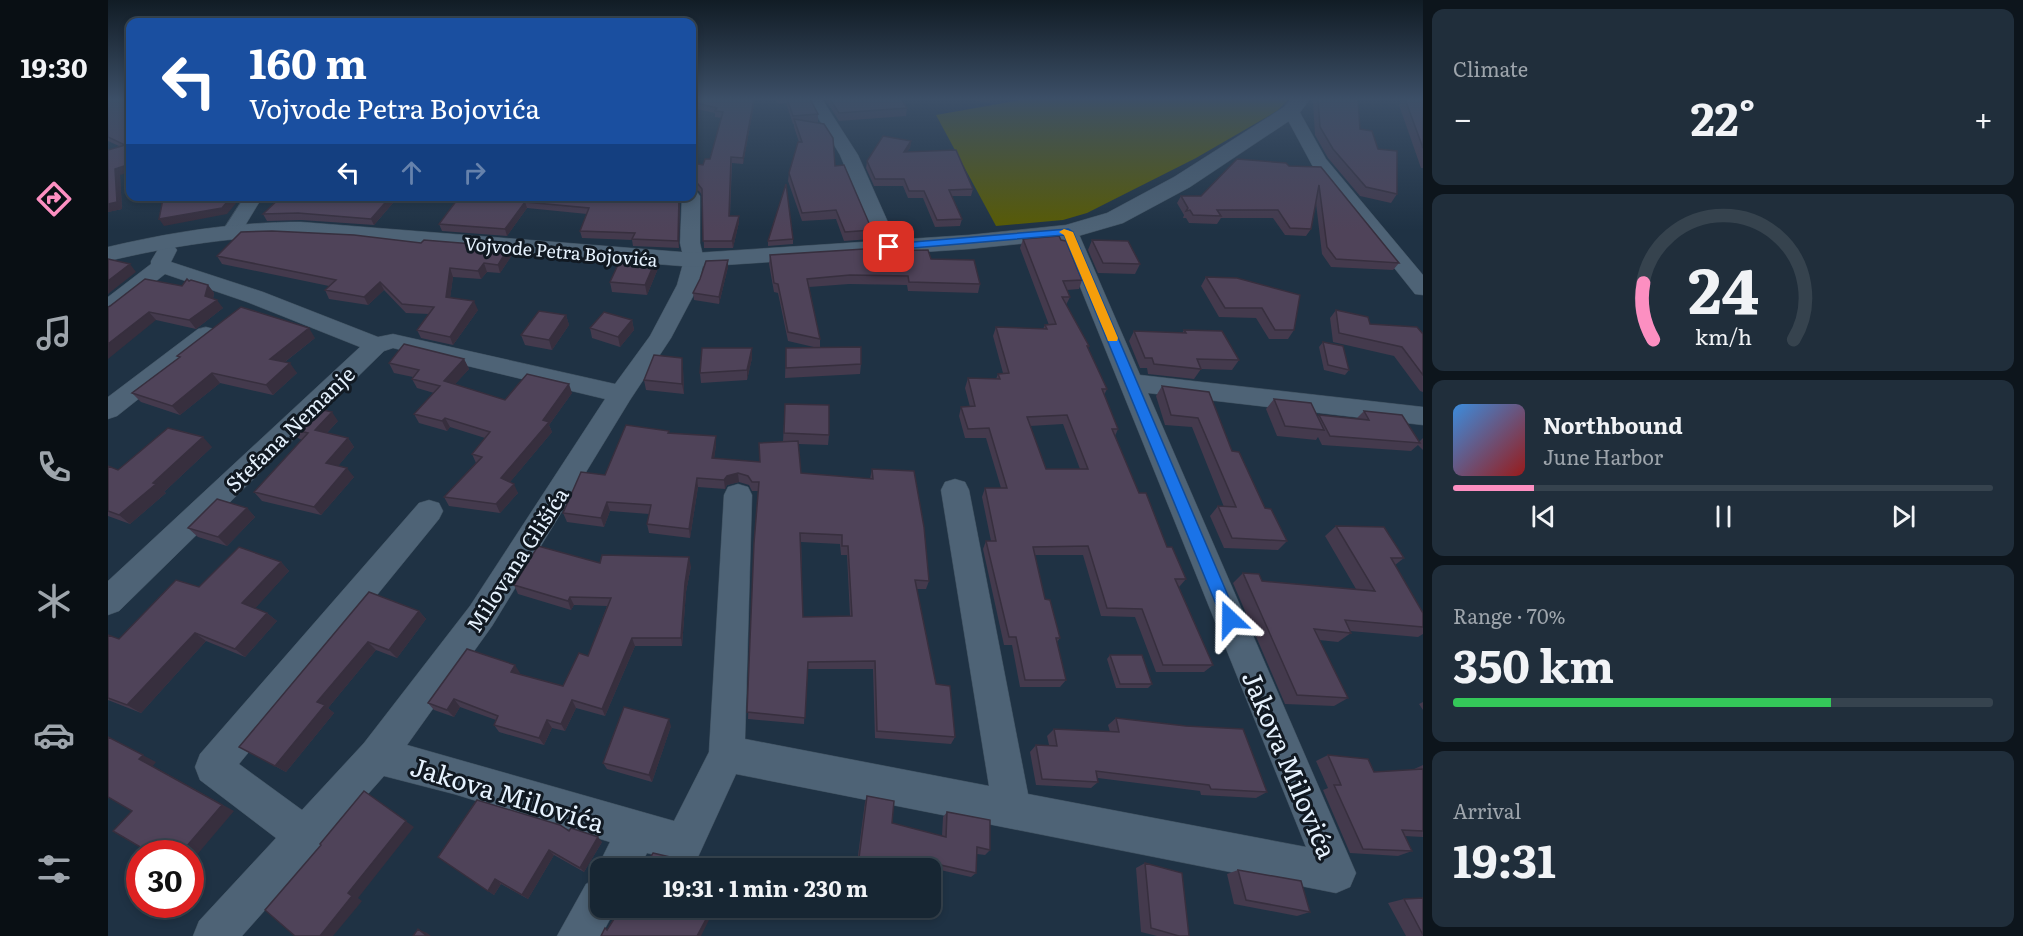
<!DOCTYPE html>
<meta charset="utf-8">
<style>
body{margin:0;font-family:Literata,serif;background:#202e3b;color:#f1f3f6;height:100vh;display:flex;flex-direction:column;font-size:22px;white-space:nowrap}
*{box-sizing:border-box;margin:0}
p{font-size:20px;color:#9ea5ac}
.icon{flex:none;width:33px;height:33px;fill:none;stroke:currentColor;stroke-width:2;stroke-linecap:round;stroke-linejoin:round}
.map{position:relative;flex:1;overflow:hidden}
.details{display:flex;flex-direction:column;gap:9px;padding:9px;background:#0d151c;width:600px}
.details>*{flex:none}
.hud{position:absolute;left:18px;top:18px;width:570px;height:183px;border-radius:12px;box-shadow:0 3px 9px #0003,0 0 0 2px #36434e;background:#1a4fa0;color:#fff;overflow:hidden}
.speed{position:absolute;left:18px;top:840px;display:flex;gap:12px;font-size:30px;font-weight:700;text-align:center}
.speed>*{display:grid;place-content:center;width:78px;height:78px;border-radius:50%;background:#172633;box-shadow:0 3px 9px #0003,0 0 0 2px #36434e;line-height:1}
.speed .limit{border:9px solid #d22;background:#fff;color:#111}
.pin{position:absolute;display:grid;place-items:center;width:51px;height:51px;color:#fff;margin:-26px;border-radius:12px;box-shadow:0 3px 9px #0006}
.me{position:absolute;width:66px;margin:-33px;rotate:337deg;stroke-linejoin:round;filter:drop-shadow(0 0 4px #0008)}
.turn{display:flex;align-items:center;gap:21px;height:126px;padding:0 24px;font-size:27px}
.turn .icon{width:78px;height:78px;stroke-width:2.5}
.turn b{display:block;font-size:42px;line-height:51px}
.lanes{display:flex;align-items:center;height:57px;padding:0 24px;background:#0003;justify-content:center;gap:30px;direction:ltr}
.lanes .off{opacity:.35}
.big{font-size:45px;font-weight:700;line-height:1.1}
.details .widget{flex:1;display:flex;flex-direction:column;justify-content:center;gap:9px;min-width:0;padding:0 21px;border-radius:12px;background:#202e3b}
.details .dial{align-items:center;gap:0}
.dial svg{height:156px;overflow:visible;fill:none;stroke:#36434e;stroke-width:7;stroke-linecap:round;text-anchor:middle}
.dial text{fill:#f1f3f6;stroke:none}
.song{display:flex;align-items:center;gap:18px}
.cover{width:72px;height:72px;border-radius:9px;background:linear-gradient(135deg,hsl(210 70% 55%),hsl(0 70% 35%))}
.played{height:6px;border-radius:3px;background:linear-gradient(90deg,#fc8fc1 15%,#36434e 15%)}
.keys{display:flex;justify-content:space-around;direction:ltr}
.heat{display:flex;justify-content:space-between;align-items:center;font-size:33px;direction:ltr}
.charge{height:9px;border-radius:4px;background:linear-gradient(90deg,#34c759 70%,#36434e 0)}
.trip{position:absolute;left:482px;top:858px;width:351px;height:60px;border-radius:12px;background:#172633;box-shadow:0 3px 9px #0003,0 0 0 2px #36434e;font-weight:700;line-height:60px;text-align:center}
main{display:flex;flex:1;min-height:0}
.menu{display:flex;flex-direction:column;width:108px;justify-content:space-around;align-items:center;background:#090f14;color:#9ea5ac}
.menu .icon{width:42px;height:42px}
.menu .on{color:#fc8fc1}
.menu b{font-size:27px;color:#f1f3f6}
.map>svg:first-child{display:block}
.green{fill:#585b04}
.lines{fill:none;stroke-linecap:round;stroke-linejoin:round}
.minor-casing{stroke:#3d4e5d;stroke-width:1}
.tertiary-casing{stroke:#3d4e5d;stroke-width:1}
.minor{fill:#4e6376;fill-rule:evenodd}
.tertiary{fill:#4e6376;fill-rule:evenodd}
.wall{fill:#443a4d;fill-rule:evenodd}
.shaded-wall{fill:#372f3e}
.building{fill:#4f4359;stroke:#372f3e;stroke-width:1.5;fill-rule:evenodd}
.route{fill:#1a73e8;stroke:#114b97;stroke-width:1.5}
.slow{fill:#f59e0b}
.labels{text-anchor:middle;dominant-baseline:central;stroke-width:6;stroke-linejoin:round;paint-order:stroke}
.far-street-label{font-size:18px;fill:#e6f2fe;stroke:#111922}
.street-label{font-size:21px;fill:#e6f2fe;stroke:#111922}
.near-street-label{font-size:26px;fill:#e6f2fe;stroke:#111922}
</style>
<main>
<nav class="menu">
<b>19:30</b>
<svg class="icon on" aria-label="directions" viewBox="0 0 24 24"><path d="M12 3l9 9-9 9-9-9zM9 14v-3h6M13 9l2 2-2 2"/></svg>
<svg class="icon" aria-label="music" viewBox="0 0 24 24"><path d="M9 18V5l10-2v13"/><circle cx="6" cy="18" r="3"/><circle cx="16" cy="16" r="3"/></svg>
<svg class="icon" aria-label="phone" viewBox="0 0 24 24"><path d="M5 4h4l2 5-3 2q2 4 5 5l2-3 5 2v4C11 20 4 13 5 4z"/></svg>
<svg class="icon" aria-label="climate" viewBox="0 0 24 24"><path d="M12 3v18M4 7l16 10M4 17L20 7"/></svg>
<svg class="icon" aria-label="car" viewBox="0 0 24 24"><path d="M5 17H2v-5l4-1 3-4h7l3 4 3 1v5h-3M9 17h6M6 11h13"/><circle cx="7" cy="17" r="2"/><circle cx="17" cy="17" r="2"/></svg>
<svg class="icon" aria-label="filters" viewBox="0 0 24 24"><path d="M4 7h16M4 17h16"/><circle cx="9" cy="7" r="2"/><circle cx="15" cy="17" r="2"/></svg>
</nav>
<div class="map">
<svg width="1315" height="936" viewBox="0 0 1315 936">
<rect width="100%" height="100%" fill="#1f3244"/>
<path class="green" d="M918,99H1181L1169,111L1088,158L979,213L955,220L888,226L828,115Z"/>
<g class="lines">
<g class="minor-casing">
<path id="minor" d="M699,99H714L750,155L791,247L788,251H774L771,247L732,155Z
M1183,106L1191,111L1218,159L1315,275V295L1307,294L1204,165L1175,111Z
M584,191L589,192L592,196V243L596,260L591,285L563,338L522,400L384,626L299,745L566,821L601,752L616,495L620,487L630,484L640,487L644,495L637,739L881,786L833,490L837,482L847,479L857,482L861,490L920,794L1198,847L950,232L953,228H967L970,232L1032,375L1315,407V425L1040,393L1248,873L1242,887L1228,893L628,774L590,857L576,862L539,853L531,868H492V875L489,868L502,842L346,794L276,776L134,936H85L91,921L168,838L92,780L87,767L92,754L311,503L321,500L331,503L335,511L331,519L131,764L194,810L256,743L362,606L497,399L285,348L276,351L11,611L0,615V581L252,347L139,302L57,274L8,313L0,315V297L43,264V261L52,246H66L69,250L63,262L155,292L270,337L285,334L507,384L542,336L569,285L576,260L572,243L574,196H584Z
M137,196H155L132,234H118L115,230Z
M98,327L106,329L109,334L106,339L9,416L0,419V397L90,329Z
M492,878V908H508L493,936H449L478,884Z"/>
</g>
<g class="tertiary-casing">
<path id="tertiary" d="M1183,99H1202L1190,115L1082,187L1015,223L960,239L861,249L586,267L193,236C127,236 64,246 0,261V247C64,232 127,222 193,222L586,253L861,235L958,225L999,213L1066,177L1176,107Z"/>
</g>
<use href="#minor" class="minor"/>
<use href="#tertiary" class="tertiary"/>
</g>
<path class="wall" d="M0,99H22L12,175L14,209L0,212L11,146L0,141Z
M584,99H647L635,164L624,163L622,216H631V222L625,248H596L594,195L591,191L584,189V191V163L595,165L602,159L614,118L607,117V113L584,108Z
M668,99H702L710,114V122H706L727,166L764,230L763,239L736,241L728,219L694,221L680,181L681,173L691,142L686,127V124H685L678,103L670,104Z
M717,99H793L799,108L798,116L731,121Z
M858,99H883L881,103Z
M1207,99H1250L1252,129L1270,149L1289,194L1283,203L1252,196L1220,158L1207,135L1205,102Z
M1295,99H1315V168H1313L1291,105Z
M803,141L802,148L799,152L865,189L863,196H844L854,219L852,226L827,227L815,198H800L795,186H766L758,168L759,161Z
M1181,166L1213,167L1291,263L1285,270L1223,267L1214,254L1208,203L1203,229L1198,236L1177,235L1165,218H1113L1109,224L1081,223L1078,218H1075L1076,215L1069,203L1073,196H1093Z
M174,196H291L266,225L193,220L159,221L155,214Z
M352,196H572L571,248L525,246L524,240L474,238L472,231L479,214L419,208L399,236L334,231L331,224Z
M685,239V244L660,246V241Z
M915,239L974,280L971,289L959,290L962,297L958,305L981,346L980,348L999,389L996,395L1010,429L1007,436L1031,493L1059,547L1078,579L1071,587L1105,665L1096,672H1048L1027,617L993,616L975,555H927L937,599L952,638L949,642L958,680L952,687H912L904,645H896L875,549L878,541H883L874,497L877,488H893L878,438H857L851,416L853,407H862L857,388L860,378L888,379L890,374L895,373L885,336L888,327L935,329L937,325H941L912,248ZM955,424L972,469H938L922,426Z
M984,240L1032,264L1027,274L990,273L980,250Z
M313,243L401,247L404,255L392,273L379,272L373,279L345,277L342,298L370,310L345,345L313,338L309,330L321,314L298,313L276,290L260,305L221,299L217,290L221,286L114,264L109,256Z
M774,251L823,259L872,284L870,293L800,291L799,285L741,284L701,287L712,339V348L753,364L752,374L677,378L678,348H710L680,341L670,293L666,292L661,264L662,255Z
M620,260V267L611,304L586,300L585,293Z
M551,266L539,295L504,292L502,282Z
M1098,277L1129,278L1186,330L1180,339H1161L1148,318L1111,317L1093,286Z
M81,281L100,285L106,293L105,299L115,308L88,329L48,320L0,307L74,286Z
M1228,310L1262,324L1315,334V392L1312,391L1286,356L1225,342L1222,318Z
M458,315L461,325L444,350L417,345L413,335Z
M524,320L526,330L512,347L484,338L482,328Z
M1076,330L1131,360L1124,370L1093,369L1086,379L1040,374L1039,368H1032L1021,341L1026,331L1074,333Z
M207,338L177,362L189,373L165,395L112,383L72,415L33,402L24,393L71,358L69,356Z
M1215,342L1241,370L1237,375L1216,370L1211,347Z
M644,348V358L639,380L593,383L592,373Z
M574,358L575,368L576,394L538,390L536,380Z
M356,359L361,369L347,384L397,400L464,393L441,425L444,432L402,482L410,493L392,513L341,506L336,497L368,463L364,454L377,438L342,427L339,431L311,423L306,414L326,393L309,388L304,379L305,377L286,373L281,363Z
M1054,386L1101,392L1124,451L1157,508L1179,541L1170,550L1116,548L1102,516L1110,506L1116,507L1084,427L1057,425L1048,396Z
M1166,399L1210,417L1211,415L1248,419L1256,411L1311,442L1315,438V450L1310,445L1303,451L1214,445L1210,437L1208,440L1169,436L1158,409Z
M677,404L721,435L720,445L690,444L693,473L762,479L764,469L821,581L818,589H809L828,684L847,737L843,744L767,738L765,669H699L696,724L640,719L650,491H644L641,485L631,482L619,485L617,489L590,487L582,538L541,533L539,524L541,514L502,511L496,527L459,522L455,513L497,475L561,433L608,436V445L606,458L651,462L675,442ZM693,542L732,544L733,555H739L742,616L695,617Z
M230,421L219,433L240,438L246,447L230,466L246,477L213,515L154,501L146,492L194,440L190,438L183,429Z
M104,447L56,492L58,493L22,524L0,516V466L10,470Z
M139,508L147,517L119,546L90,537L80,528Z
M1228,526L1296,558L1287,565L1315,613V634L1310,637L1242,631L1243,633L1230,642L1211,640L1240,698L1226,706L1177,704L1125,583L1135,573L1154,581L1248,589L1217,536Z
M173,562L181,571L147,608L159,613L169,621L137,657L98,641L33,713L0,700V635L11,639L91,587Z
M492,563L583,566L578,592L574,646H527L497,716L468,708L457,731L444,728L436,745L391,732L386,725L388,720L352,707L346,717L326,710L320,703L412,673L411,674L455,686L480,656L499,606L466,605L463,610L410,594L406,585Z
M261,592L311,611L318,619L289,658L268,650L220,708L226,713L178,772L131,747Z
M1002,655L1044,684L1040,688H1008L999,659Z
M1315,702V710L1311,704Z
M1008,718L1159,792L1148,798L1093,795L1092,791L990,778V782L983,788L928,785L922,752L928,745H941L939,736L946,729L1002,732L1000,725Z
M563,726L544,782L499,769L495,763Z
M1220,755L1266,772L1304,770L1315,765V837L1296,836L1304,851L1290,856L1242,853L1215,790L1220,788L1208,761Z
M759,796L784,823L834,836L835,817L839,812L882,850L877,855L869,854L868,873L863,877L806,864V868H770L749,863L757,802Z
M461,831L494,842L476,872L446,855L420,899L393,884L386,895L330,857Z
M1037,863L1081,936H1049L1033,932L1028,868Z
M1130,870L1202,912L1189,916L1126,904L1119,874Z
M1315,898V936H1298L1280,903L1296,899Z"/>
<path class="shaded-wall" d="M646,99H647L635,164V158Z
M803,141L802,148L795,158L796,152Z
M22,164V172L12,175L14,209L0,212V204L7,169Z
M124,196H134L119,214L56,226L51,219Z
M283,196H291L266,225L263,219Z
M571,196H572L571,248L570,241Z
M55,199V206L50,200Z
M417,202L419,208L399,236L397,229Z
M631,216V222L625,248L624,241Z
M401,247L404,255L392,273L390,265Z
M549,257L551,266L539,295L537,285Z
M620,260V267L611,304V297Z
M376,263L379,272L373,279L370,271Z
M22,264L28,272L0,294V281Z
M342,268L345,277L341,306L338,297Z
M272,282L276,290L260,305L256,297Z
M100,285L106,293L104,304L109,300L115,308L88,329L81,320L97,296Z
M366,301L370,310L345,345L342,337Z
M41,312L48,320L0,359V344Z
M458,315L461,325L444,350L441,340Z
M524,320L526,330L512,347L510,337Z
M201,328L207,338L169,368L162,359Z
M644,348V358L639,380V370Z
M574,358L575,368L576,394L574,384Z
M356,359L361,369L341,391L336,381Z
M182,363L189,373L165,395L158,385Z
M104,373L112,383L72,415L64,406Z
M461,384L464,393L441,425L444,432L397,488L393,478Z
M224,412L230,421L213,439L207,430Z
M337,418L342,427L339,431L334,421Z
M608,436V445L605,467L604,458Z
M95,437L104,447L56,492L58,493L22,524L11,515Z
M240,438L246,447L225,472L218,463Z
M239,468L246,477L213,515L206,507Z
M630,473L631,482L619,485L617,489L616,480L619,476Z
M589,478L590,487L582,538L581,529Z
M406,484L410,493L392,513L388,504Z
M499,502L502,511L496,527L493,518Z
M139,508L147,517L119,546L110,537Z
M581,557L583,566L578,592L574,646L573,638L577,583Z
M173,562L181,571L144,612L134,603Z
M462,597L466,605L463,610L460,601Z
M311,611L318,619L289,658L281,650Z
M159,613L169,621L137,657L127,649Z
M87,633L98,641L33,713L19,705Z
M524,638L527,646L497,716L494,709Z
M260,642L268,650L220,708L226,713L178,772L167,766L209,702Z
M407,665L412,673L408,680L403,672Z
M346,699L352,707L346,717L339,710Z
M464,700L468,708L457,731L453,724Z
M561,719L563,726L544,782L541,775Z
M439,720L444,728L436,745L431,738Z
M0,737L48,762L45,766L126,811L82,863V854H72L31,759Z
M256,791L306,827L250,898L254,901L225,936H212L240,893Z
M490,837L494,842L476,872L472,868Z
M441,850L446,855L420,899L414,895Z
M387,879L393,884L386,895L380,891Z
M604,908H607L593,936H589Z
M310,929L319,933L323,936H319Z"/>
<path class="building" d="M0,99H22V164L7,169L9,202L0,204V150L17,145L0,137Z
M584,99H646L635,158L623,157L621,216H631L624,241H595L594,189L590,184L584,182V183V163L595,165L597,159H602L615,112L607,111L609,108L584,102Z
M679,99H702L710,114L685,116Z
M722,99H793L799,108L731,113Z
M1210,99H1250L1252,129L1264,131L1270,149L1289,151V194L1258,187L1225,149L1212,127Z
M1297,99H1315V148Z
M686,119L716,124L725,138L727,166L736,165L764,230L737,232L728,210L694,213L681,173L690,142H694Z
M775,136L803,141L796,152L848,150L865,189L841,190L854,219L829,220L816,191H801L796,179H767L759,161Z
M1129,159L1178,163L1181,166L1213,167L1291,263L1228,259L1219,247L1211,185L1203,229L1182,228L1170,210H1109L1113,216L1085,215L1082,210L1078,211L1080,208L1073,196H1093Z
M678,184L685,239L660,241Z
M50,196H124L114,208L51,219L55,199L50,200Z
M174,196H283L263,219L190,213L155,214Z
M352,196H571L570,241L524,239L527,233L472,231L481,208L417,202L397,229L331,224Z
M164,231L246,235L313,243L316,240L401,247L390,265L376,263L370,271L342,268L338,297L366,301L342,337L309,330L326,307L294,304L272,282L256,297L217,290L228,280L109,256L133,232Z
M951,236L953,240L958,241L974,280L955,281L962,297H954L981,346H979L999,389H994L1010,429H1004L1031,493H1038L1059,547H1064L1078,579H1067L1105,665H1055L1034,609L999,608L980,546L925,547L937,599L942,600L952,638H948L958,680H917L908,637H901L878,541H888L877,488H899L881,428L860,429L853,407L867,406L860,378L892,379L890,374L901,373L888,327L939,329L937,325L948,324L915,239ZM959,415L980,469H938L919,417Z
M984,240L1020,241L1032,264L995,263Z
M772,248L774,251L820,250L823,259L866,260L872,284L801,282L800,276L742,275L699,279L712,339L680,332L670,284L666,283L662,255Z
M515,254L549,257L537,285L502,282Z
M0,259L22,264L0,281Z
M620,260L611,297L585,293L592,279L598,261Z
M1098,277L1129,278L1192,295L1186,330H1167L1154,308H1117Z
M37,279L74,286L79,279L81,281L83,280L100,285L97,296L109,300L81,320L41,312L0,344V307L2,306Z
M133,307L201,328L162,359L182,363L158,385L104,373L64,406L24,393L72,357L69,356Z
M1228,310L1260,317L1262,324L1309,327L1315,334V375L1294,347L1231,333Z
M431,311L458,315L441,340L413,335Z
M496,312L524,320L510,337L482,328Z
M1076,330L1114,331L1131,360L1089,359L1093,369L1046,364L1044,358H1037L1026,331L1078,333Z
M1215,342L1235,346L1241,370L1220,365Z
M296,344L356,359L336,381L397,400L419,374L461,384L435,420L441,422L393,478L406,484L388,504L336,497L374,457L364,454L382,432L337,418L334,421L306,414L332,386L304,379L311,370L281,363Z
M753,347V364L678,368V348Z
M594,348H644L639,370L592,373Z
M546,355L574,358V384L536,380Z
M1054,386L1101,392L1124,451L1131,452L1157,508L1163,509L1179,541L1124,538L1110,506L1128,507L1090,418L1063,415Z
M1166,399L1203,403L1216,430L1177,426Z
M677,404L721,405V435L676,433Z
M206,408L224,412L207,430L240,438L218,463L239,468L206,507L146,492L200,433L183,429Z
M1256,411L1294,415L1312,443L1222,436L1211,415L1261,420Z
M518,425L561,431L560,433L608,436L604,458L652,462L651,443L690,441L693,473L765,479L764,469L806,471L816,527L821,581L807,580L828,684L842,686L847,737L769,731L767,661L700,662L697,718L639,712L646,543L651,482H644L640,476L630,473L619,476L616,480L589,478L581,529L539,524L543,505L499,502L493,518L455,513L473,472L497,475ZM692,533L734,535V546H740L744,616L695,617Z
M60,428L95,437L45,483L48,484L11,515L0,511V466L10,470Z
M109,499L139,508L110,537L80,528Z
M1228,526L1276,527L1296,558H1283L1315,613V627L1237,620L1243,633L1206,629L1240,698L1189,695L1135,573L1151,574L1154,581L1267,591Z
M430,546L492,563L494,555L581,557L577,583L573,638H524L494,709L464,700L453,724L439,720L431,738L386,725L390,716L346,699L339,710L320,703L359,649L407,665L403,672L455,686L471,653L480,656L503,598L462,597L460,601L406,585Z
M131,547L173,562L134,603L159,613L127,649L87,633L19,705L0,698V635L11,639L68,580L91,587Z
M261,592L311,611L281,650L260,642L209,702L217,705L167,766L131,747Z
M1002,655H1034L1044,684H1012Z
M516,707L561,719L541,775L495,763Z
M1008,718L1078,726L1135,729L1159,792L1103,789L1101,785L988,771L990,782L934,779L928,745L949,746L946,729L1011,732Z
M0,737L35,755L31,759L114,805L72,854H44L5,831L24,811L0,797Z
M1220,755L1260,759L1266,772L1315,769V831L1294,830L1304,851L1255,849L1226,785H1233Z
M256,791L298,821L240,893L244,896L212,936H187L157,910L213,845L212,844Z
M759,796L786,801L784,823L838,837L839,812L882,820V850L869,847L868,873L806,859V868H791L751,858Z
M369,800L452,825L461,831L463,828L490,837L472,868L441,850L414,895L387,879L380,891L330,857Z
M545,853L562,857L580,868H536Z
M1037,863L1074,873L1081,936H1071L1043,928Z
M1130,870L1193,881L1202,912L1138,900Z
M1315,898V935L1296,899Z
M513,908H604L589,936H493L497,928L499,930Z
M310,929L319,936H305Z"/>
<linearGradient id="sky" x2="0" y2="1"><stop stop-color="#111c25"/><stop offset="0.43" stop-color="#3c4f67"/><stop offset="1" stop-color="#3c4f67" stop-opacity="0"/></linearGradient>
<rect width="1315" height="230" fill="url(#sky)"/>
<path class="route" d="M960,229L965,232L1130,619L1128,624L1122,626L1116,624L1114,619L956,235L781,250L776,247L781,244Z"/>
<path class="slow" d="M956,229L965,232L1010,338L1009,341H1000L999,338L956,235L951,232Z"/>
<g class="labels">
<g class="far-street-label">
<text transform="translate(453 251) rotate(5)">Vojvode Petra Bojovića</text>
</g>
<g class="street-label">
<text transform="translate(181 428) rotate(-44)">Stefana Nemanje</text>
<text transform="translate(408 559) rotate(-57)">Milovana Glišića</text>
</g>
<g class="near-street-label">
<text transform="translate(1183 764) rotate(67)">Jakova Milovića</text>
<text transform="translate(400 793) rotate(17)">Jakova Milovića</text>
</g>
</g>
</svg>
<div class="speed"><div class="limit">30</div></div>
<div class="pin" style="left:781px;top:247px;background:#d93025"><svg class="icon" aria-label="arrive" viewBox="0 0 24 24"><path d="M6 21V4h12l-3 4 3 4H6"/></svg></div>
<svg class="me" style="left:1122px;top:619px" viewBox="-20 -20 40 40"><path d="M0-17L14 15 0 8-14 15z" fill="#1a73e8" stroke="#fff" stroke-width="4"/></svg>
<div class="trip">19:31 · 1 min · 230 m</div>
<div class="hud">
<div class="turn"><svg class="icon" aria-label="left" viewBox="0 0 24 24"><path d="M17 20v-9H6M10 6l-5 5 5 5"/></svg><div><b>160 m</b>Vojvode Petra Bojovića</div></div>
<div class="lanes"><svg class="icon" aria-label="left" viewBox="0 0 24 24"><path d="M17 20v-9H6M10 6l-5 5 5 5"/></svg><svg class="icon off" aria-label="ahead" viewBox="0 0 24 24"><path d="M12 20V5M6 11l6-6 6 6"/></svg><svg class="icon off" aria-label="right" viewBox="0 0 24 24"><path d="M7 20v-9h11M14 6l5 5-5 5"/></svg></div>
</div>
</div>
<section class="details">
<div class="widget"><p>Climate</p>
<div class="heat"><a>−</a><b class="big">22°</b><a>+</a></div>
</div>
<div class="widget dial"><svg viewBox="0 0 100 80">
<path d="M14 69A42 42 0 1 1 86 69"/>
<path d="M14 69A42 42 0 0 1 9 40" stroke="#fc8fc1"/>
<text x="50" y="56" font-size="32" font-weight="700">24</text>
<text x="50" y="72" font-size="11">km/h</text>
</svg></div>
<div class="widget">
<div class="song"><i class="cover"></i><div><b>Northbound</b><p>June Harbor</p></div></div>
<div class="played"></div>
<div class="keys"><svg class="icon" aria-label="previous" viewBox="0 0 24 24"><path d="M18 5L8 12l10 7zM5 5v14"/></svg><svg class="icon" aria-label="pause" viewBox="0 0 24 24"><path d="M8 5v14M16 5v14"/></svg><svg class="icon" aria-label="next" viewBox="0 0 24 24"><path d="M6 5l10 7-10 7zM19 5v14"/></svg></div>
</div>
<div class="widget"><p>Range · 70%</p><b class="big">350 km</b><div class="charge"></div></div>
<div class="widget"><p>Arrival</p><b class="big">19:31</b></div>
</section>
</main>
